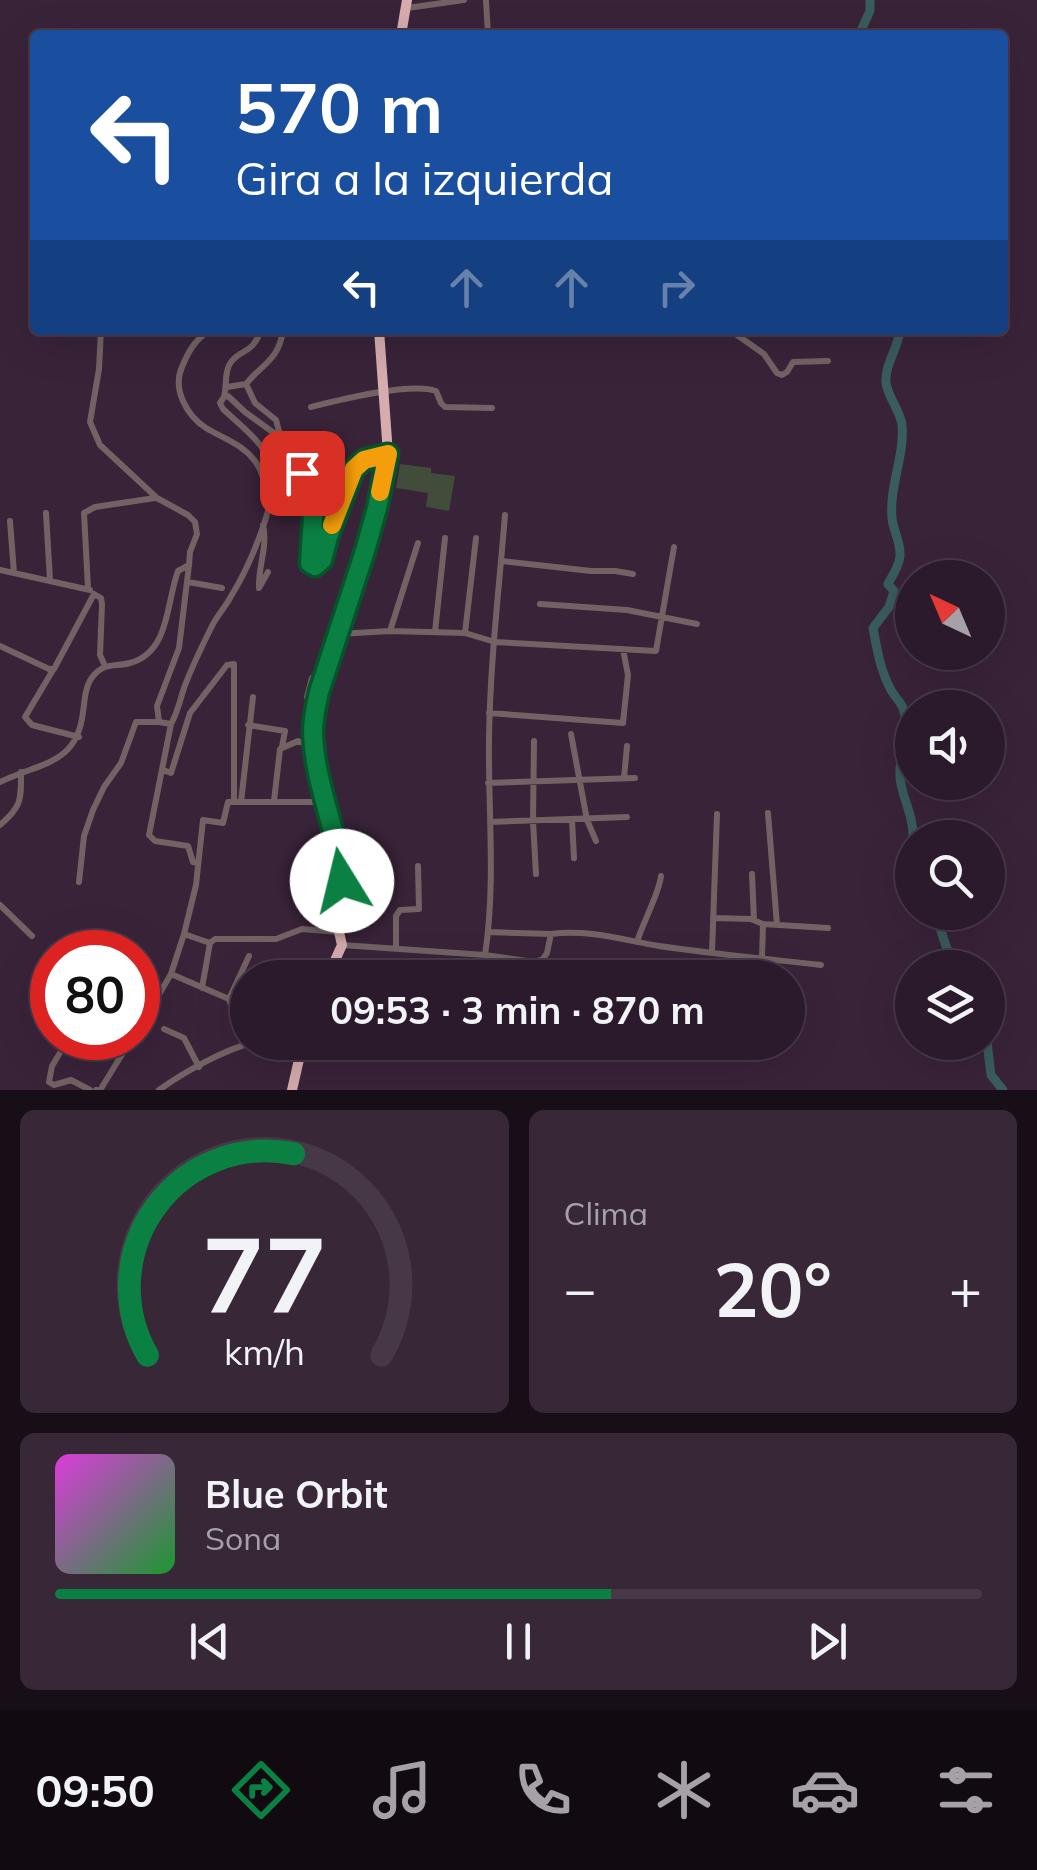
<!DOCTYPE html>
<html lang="es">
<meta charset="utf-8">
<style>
body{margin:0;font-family:Mulish,sans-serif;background:#372737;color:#f1f3f6;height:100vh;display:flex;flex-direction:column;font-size:38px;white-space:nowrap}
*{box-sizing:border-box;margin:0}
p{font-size:32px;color:#a6a1a9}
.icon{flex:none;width:55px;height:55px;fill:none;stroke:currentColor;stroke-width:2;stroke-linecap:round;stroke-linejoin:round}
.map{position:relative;height:1090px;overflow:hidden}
.drawer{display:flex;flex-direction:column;gap:20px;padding:20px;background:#180e18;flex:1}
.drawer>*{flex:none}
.guide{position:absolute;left:30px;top:30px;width:978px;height:305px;border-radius:10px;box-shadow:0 10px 40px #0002,0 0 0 2px #473847;background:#1a4fa0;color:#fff;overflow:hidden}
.needle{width:65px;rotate:316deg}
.tools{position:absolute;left:895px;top:560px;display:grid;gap:20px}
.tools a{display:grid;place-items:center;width:110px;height:110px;border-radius:50%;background:#2b1a2b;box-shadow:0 10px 40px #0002,0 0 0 2px #473847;font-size:50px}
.speed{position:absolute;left:30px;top:930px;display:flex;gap:20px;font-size:50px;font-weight:700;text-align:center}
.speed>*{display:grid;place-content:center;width:130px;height:130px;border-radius:50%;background:#2b1a2b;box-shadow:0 10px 40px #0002,0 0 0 2px #473847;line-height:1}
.speed .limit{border:15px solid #d22;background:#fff;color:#111}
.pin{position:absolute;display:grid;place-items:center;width:85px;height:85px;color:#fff;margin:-42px;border-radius:20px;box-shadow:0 5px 15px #0006}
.me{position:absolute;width:110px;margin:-55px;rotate:351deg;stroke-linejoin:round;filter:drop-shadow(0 0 8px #0008)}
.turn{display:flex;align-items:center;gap:35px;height:210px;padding:0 40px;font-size:45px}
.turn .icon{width:130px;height:130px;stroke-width:2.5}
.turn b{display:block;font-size:70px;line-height:85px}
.lanes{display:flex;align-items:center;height:95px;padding:0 40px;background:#0003;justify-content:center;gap:50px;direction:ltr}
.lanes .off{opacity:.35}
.big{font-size:75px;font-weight:700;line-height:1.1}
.drawer .tile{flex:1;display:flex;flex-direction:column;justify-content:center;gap:15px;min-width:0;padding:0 35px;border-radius:15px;background:#372737}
.drawer .dial{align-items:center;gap:0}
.dial svg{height:260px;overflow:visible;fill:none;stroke:#473847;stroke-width:7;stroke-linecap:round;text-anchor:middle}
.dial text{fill:#f1f3f6;stroke:none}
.song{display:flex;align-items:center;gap:30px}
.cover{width:120px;height:120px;border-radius:15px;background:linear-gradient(135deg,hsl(300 70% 55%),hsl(130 70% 35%))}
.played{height:10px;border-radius:5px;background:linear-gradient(90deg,#0b8043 60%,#473847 60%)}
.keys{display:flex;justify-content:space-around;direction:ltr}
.heat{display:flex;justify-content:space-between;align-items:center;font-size:55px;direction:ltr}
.drawer .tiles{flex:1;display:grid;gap:20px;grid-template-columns:1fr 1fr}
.tile:last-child{grid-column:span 2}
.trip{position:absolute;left:230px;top:960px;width:575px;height:100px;border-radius:50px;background:#2b1a2b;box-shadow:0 10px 40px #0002,0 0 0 2px #473847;font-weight:700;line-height:100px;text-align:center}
.tabs{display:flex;height:160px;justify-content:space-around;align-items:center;background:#110a11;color:#a6a1a9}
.tabs .icon{width:70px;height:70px}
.tabs .active{color:#0b8043}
.tabs b{font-size:45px;color:#f1f3f6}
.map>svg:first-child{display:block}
.green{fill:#424c3a}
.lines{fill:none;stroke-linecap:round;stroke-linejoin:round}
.river{stroke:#395c5c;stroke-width:9}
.minor{stroke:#736263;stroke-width:6}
.highway{stroke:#d6acae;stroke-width:10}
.route-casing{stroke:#07532c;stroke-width:25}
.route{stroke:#0b8043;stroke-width:18}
.slow{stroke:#f59e0b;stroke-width:18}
</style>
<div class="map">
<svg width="1037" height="1090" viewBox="0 0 1037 1090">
<rect width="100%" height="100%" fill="#392339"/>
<path class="green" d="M400,464L431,468V473L455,476L449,511L426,507L428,493L396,488Z"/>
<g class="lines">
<path class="river" d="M859,35L870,11V0
M900,330C898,349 885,363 886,382C887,396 900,410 902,425C905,454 889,487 892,518C893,531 901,542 900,556C899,567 893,574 888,584L894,591L889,607L873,628C877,649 880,669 890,688C893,695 900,701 903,708C911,729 898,755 900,777C901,796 914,815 913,838
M942,912L941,931L949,955L965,968
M987,1042L991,1075L1003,1090"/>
<path class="minor" d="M486,0L488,35
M407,8L464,0
M101,330L99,369L90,422L100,445L157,498L188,515L195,522L197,534L190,552L189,565
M210,330C195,340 189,350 182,367C172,389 187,416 206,428C224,439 245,445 257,464C266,477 264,495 269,510
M601,330L603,331
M730,330L764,354L777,373L782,375L787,372L793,362L828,361
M380,335L394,330
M227,387L246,384
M224,397C227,386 224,371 231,362C242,348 252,355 261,330
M311,407C339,400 410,382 436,391L441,403L445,407L492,408
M280,435L276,420L255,403L246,384C262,364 279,360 283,330
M46,513L50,580
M10,521L14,573
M263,525C268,546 258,567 259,588L268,572
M502,561L591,571H615L633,574
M0,570L90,590
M188,582L222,588
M88,588L84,513L95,507L155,498
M540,604L627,610L697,624
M390,631L418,543
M435,632L445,538
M465,633L476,538
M338,634L390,631L465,633L495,642L656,651L674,547
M0,646L49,669H54L94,594L101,598L102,604L100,655L105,666
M53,670L25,717L32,725L79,737
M307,697L312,678L323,680
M489,713L623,723L628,675L623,649
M171,724L149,835L155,841L188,846L193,862L197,863L198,861
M248,725L285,731L282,747
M571,734L587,820L596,841
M534,741L533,821L536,874
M163,770L171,773L190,713L227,665L234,664V802
M624,778L627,746
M0,782C41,762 77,765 83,712C85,699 85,685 94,675C105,662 116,667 130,663C170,652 166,603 178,571L189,565L179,648L157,706L159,722L171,724C178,712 180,700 184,688C192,666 203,644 213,624C218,615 225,607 230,598C248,569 279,501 272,468C266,444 240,425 223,409L220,403L224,397L228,396L245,412L289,444L298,455L313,517L310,563L315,566L322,559L327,537L354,469L364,461L386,455
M488,783L635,778
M274,801L280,749L298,741L315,748
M241,802L253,697
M768,813L777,925
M572,820L574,858
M490,822L627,817
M0,825C22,806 21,800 21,772
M752,874L754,920
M79,882L84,836L93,810L104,787L121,763L136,722H159
M0,905L32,936
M713,918L751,919L763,924
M488,932L551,934
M637,942C643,922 659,894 661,876
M210,943L215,939H276L302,929L338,932
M342,945L485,955L534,962L543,959L547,953L551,934C588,929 623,940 659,946C713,954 767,959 821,965
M396,948V916L400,910L419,909L418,866
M712,952L717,814
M485,955C496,883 488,811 489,739C490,664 499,589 505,515
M762,958L763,924L828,928
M171,974L229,999L243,1045
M202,988L210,943L184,934L196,885L203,820L223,823L228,802H325
M229,999L249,956
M164,1029L184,1038L199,1067
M138,1030L171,974L184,934
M69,1038L52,1066L49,1082L54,1085L71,1080L90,1090
M102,1087L132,1038
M96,1090H97
M159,1090C184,1072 225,1049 255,1042"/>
<path class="highway" d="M401,35L407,0
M327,978L342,945L339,932L343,906V881L336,836L325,802L316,756L313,723L319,692L372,526L388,454L379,330
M292,1090L303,1042"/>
</g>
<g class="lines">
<g class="route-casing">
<path id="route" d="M302,473L313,517L310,563L315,566L322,560L328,537L354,469L364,460L388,454L377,508L365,551L319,692C316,705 313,718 313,732C314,783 338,830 342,881"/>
</g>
<use href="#route" class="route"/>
<path class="slow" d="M332,525L354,469L364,460L388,454L380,492"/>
</g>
</svg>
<div class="tools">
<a><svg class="needle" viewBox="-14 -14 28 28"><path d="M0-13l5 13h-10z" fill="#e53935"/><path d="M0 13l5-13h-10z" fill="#a6a1a9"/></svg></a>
<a><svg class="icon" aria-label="sound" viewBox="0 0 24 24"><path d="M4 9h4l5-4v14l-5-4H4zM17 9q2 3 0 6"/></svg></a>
<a><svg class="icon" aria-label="search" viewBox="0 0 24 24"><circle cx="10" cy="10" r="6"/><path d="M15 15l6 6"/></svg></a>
<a><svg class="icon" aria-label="layers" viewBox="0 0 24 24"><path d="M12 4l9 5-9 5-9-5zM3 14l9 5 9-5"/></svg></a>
</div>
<div class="speed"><div class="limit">80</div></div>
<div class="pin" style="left:302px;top:473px;background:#d93025"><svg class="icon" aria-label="arrive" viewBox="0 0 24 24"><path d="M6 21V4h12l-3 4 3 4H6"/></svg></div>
<svg class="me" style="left:342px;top:881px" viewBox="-20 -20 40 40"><circle r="19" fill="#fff"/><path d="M0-13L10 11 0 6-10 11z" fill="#0b8043"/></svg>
<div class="trip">09:53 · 3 min · 870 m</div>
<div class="guide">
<div class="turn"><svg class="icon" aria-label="left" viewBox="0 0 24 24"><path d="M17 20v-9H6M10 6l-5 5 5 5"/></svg><div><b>570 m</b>Gira a la izquierda</div></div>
<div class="lanes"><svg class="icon" aria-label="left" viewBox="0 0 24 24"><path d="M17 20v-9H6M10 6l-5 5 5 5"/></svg><svg class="icon off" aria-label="ahead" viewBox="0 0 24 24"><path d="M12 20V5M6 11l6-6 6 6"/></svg><svg class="icon off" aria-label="ahead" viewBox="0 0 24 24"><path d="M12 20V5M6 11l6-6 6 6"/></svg><svg class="icon off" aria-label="right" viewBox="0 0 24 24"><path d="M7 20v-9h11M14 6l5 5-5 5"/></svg></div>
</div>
</div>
<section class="drawer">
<div class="tiles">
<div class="tile dial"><svg viewBox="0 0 100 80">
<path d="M14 69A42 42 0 1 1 86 69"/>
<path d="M14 69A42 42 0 0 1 59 7" stroke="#0b8043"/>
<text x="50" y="56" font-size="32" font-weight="700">77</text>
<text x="50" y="72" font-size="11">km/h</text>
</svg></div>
<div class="tile"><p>Clima</p>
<div class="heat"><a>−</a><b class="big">20°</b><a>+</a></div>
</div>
<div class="tile">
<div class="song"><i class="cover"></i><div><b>Blue Orbit</b><p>Sona</p></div></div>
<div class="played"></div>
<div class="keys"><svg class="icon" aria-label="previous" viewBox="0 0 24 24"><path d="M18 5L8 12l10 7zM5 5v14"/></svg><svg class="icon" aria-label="pause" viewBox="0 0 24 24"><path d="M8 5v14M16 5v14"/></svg><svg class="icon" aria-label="next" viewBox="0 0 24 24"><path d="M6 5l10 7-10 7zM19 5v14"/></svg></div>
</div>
</div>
</section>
<nav class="tabs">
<b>09:50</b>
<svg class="icon active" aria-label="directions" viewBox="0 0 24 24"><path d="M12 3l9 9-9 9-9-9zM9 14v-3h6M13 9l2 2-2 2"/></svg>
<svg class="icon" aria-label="music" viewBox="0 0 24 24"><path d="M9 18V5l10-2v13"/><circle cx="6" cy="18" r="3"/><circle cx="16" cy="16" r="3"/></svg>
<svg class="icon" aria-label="phone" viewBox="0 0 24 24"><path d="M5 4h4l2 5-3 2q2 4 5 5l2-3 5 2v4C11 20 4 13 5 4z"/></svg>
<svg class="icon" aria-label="climate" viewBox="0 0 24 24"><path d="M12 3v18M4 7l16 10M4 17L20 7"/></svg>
<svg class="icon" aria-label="car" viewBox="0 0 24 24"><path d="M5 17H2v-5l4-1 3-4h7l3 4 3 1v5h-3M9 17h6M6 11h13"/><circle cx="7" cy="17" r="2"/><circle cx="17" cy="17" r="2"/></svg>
<svg class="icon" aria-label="filters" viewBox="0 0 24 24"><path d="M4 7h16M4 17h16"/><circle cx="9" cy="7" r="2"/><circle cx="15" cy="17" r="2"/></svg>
</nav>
